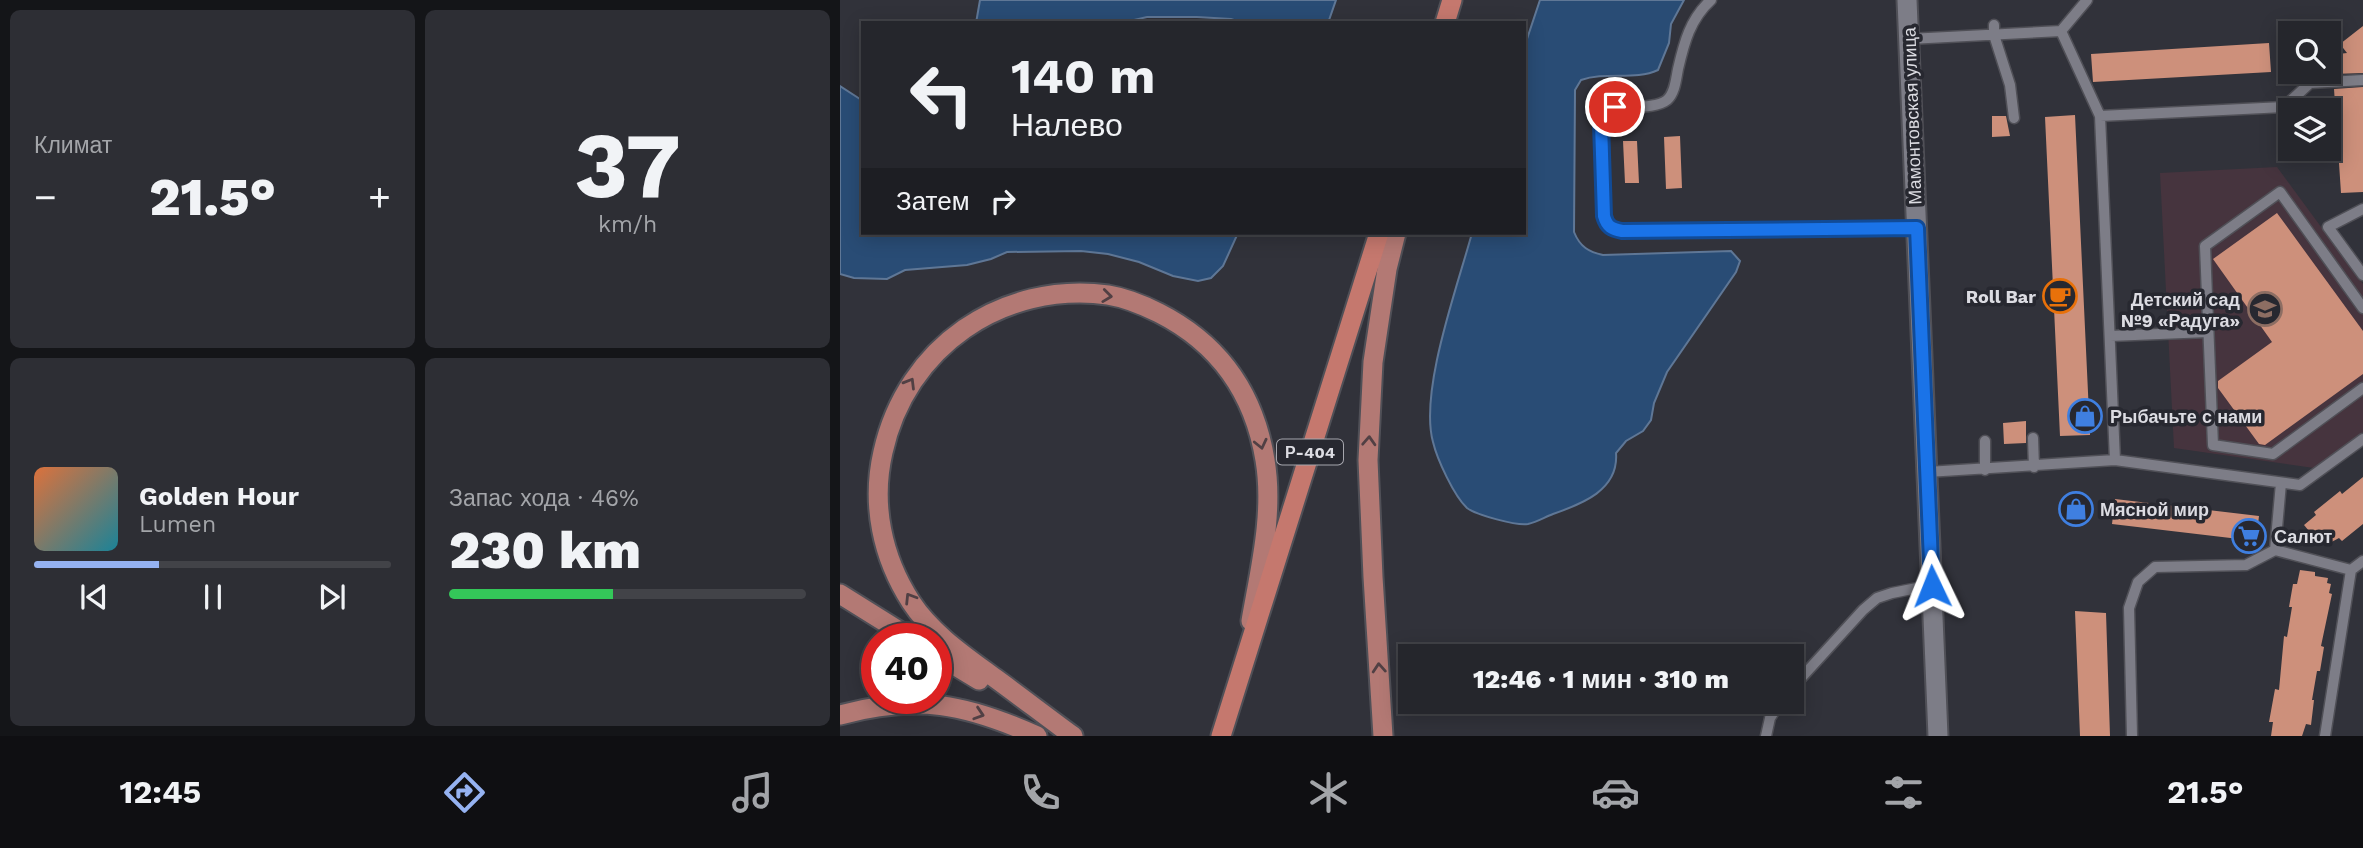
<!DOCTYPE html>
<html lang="ru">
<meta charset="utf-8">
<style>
body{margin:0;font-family:"Work Sans",sans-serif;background:#2d2e34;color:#f1f3f6;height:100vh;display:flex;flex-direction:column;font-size:26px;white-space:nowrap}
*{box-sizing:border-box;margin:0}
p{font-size:23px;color:#a3a5a9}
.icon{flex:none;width:38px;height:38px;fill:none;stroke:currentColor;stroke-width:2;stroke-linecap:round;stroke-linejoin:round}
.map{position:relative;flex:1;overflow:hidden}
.sheet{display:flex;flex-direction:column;gap:10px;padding:10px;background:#141518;width:840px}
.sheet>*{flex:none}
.banner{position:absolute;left:21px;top:21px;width:665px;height:214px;border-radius:0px;box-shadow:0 4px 18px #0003,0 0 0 2px #424348;background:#25262c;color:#f1f3f6;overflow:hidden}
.fabs{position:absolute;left:1438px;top:21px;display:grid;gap:14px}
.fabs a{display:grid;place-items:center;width:63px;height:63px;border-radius:0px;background:#25262c;box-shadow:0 4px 18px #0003,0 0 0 2px #424348;font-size:35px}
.speed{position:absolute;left:21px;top:623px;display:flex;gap:14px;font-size:35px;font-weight:700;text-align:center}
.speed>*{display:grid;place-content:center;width:91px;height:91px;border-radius:50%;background:#25262c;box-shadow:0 4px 18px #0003,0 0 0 2px #424348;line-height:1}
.speed .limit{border:10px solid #d22;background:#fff;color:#111}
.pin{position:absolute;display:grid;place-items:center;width:60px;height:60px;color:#fff;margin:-30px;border:4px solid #fff;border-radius:50%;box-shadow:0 2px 7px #0007}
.me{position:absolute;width:77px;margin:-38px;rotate:358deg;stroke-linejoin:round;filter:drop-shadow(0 0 5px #0008)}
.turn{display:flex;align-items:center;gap:24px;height:147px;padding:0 35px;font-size:32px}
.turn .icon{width:91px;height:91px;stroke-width:2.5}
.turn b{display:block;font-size:49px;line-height:60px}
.then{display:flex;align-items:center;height:66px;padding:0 35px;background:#0003;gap:14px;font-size:26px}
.big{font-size:52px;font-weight:800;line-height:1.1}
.sheet .tile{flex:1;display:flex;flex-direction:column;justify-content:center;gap:10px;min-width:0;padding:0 24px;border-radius:10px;background:#2d2e34}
.sheet .dial{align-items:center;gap:0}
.dial b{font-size:91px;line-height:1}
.song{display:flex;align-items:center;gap:21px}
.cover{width:84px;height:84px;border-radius:10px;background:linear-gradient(135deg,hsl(20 70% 55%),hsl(190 70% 35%))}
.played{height:7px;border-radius:4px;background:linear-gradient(90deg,#95b2f1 35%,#424348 35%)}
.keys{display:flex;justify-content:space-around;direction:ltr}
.heat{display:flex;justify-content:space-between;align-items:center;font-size:38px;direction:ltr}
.charge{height:10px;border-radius:5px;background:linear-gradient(90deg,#34c759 46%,#424348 0)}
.sheet .tiles{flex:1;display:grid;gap:10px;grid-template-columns:repeat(2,1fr)}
.trip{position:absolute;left:558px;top:644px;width:406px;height:70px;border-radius:0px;background:#25262c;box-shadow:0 4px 18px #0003,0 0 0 2px #424348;font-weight:800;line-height:70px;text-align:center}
.tabs{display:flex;height:112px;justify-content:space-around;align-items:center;background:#0f0f12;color:#a3a5a9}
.tabs .icon{width:49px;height:49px}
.tabs .on{color:#95b2f1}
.tabs b{font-size:32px;color:#f1f3f6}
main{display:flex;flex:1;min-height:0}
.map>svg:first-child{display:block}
.education{fill:#46343e}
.water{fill:#294c75;stroke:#5f7796;stroke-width:2}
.building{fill:#cd907b}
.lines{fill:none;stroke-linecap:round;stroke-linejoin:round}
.service-casing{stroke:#505057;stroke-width:13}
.tertiary-casing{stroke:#505057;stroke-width:23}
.primary-casing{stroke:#505057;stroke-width:23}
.trunk-casing{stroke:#505057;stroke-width:23}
.service{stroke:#7d7d87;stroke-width:10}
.tertiary{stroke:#7d7d87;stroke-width:19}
.primary{stroke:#b37974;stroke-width:19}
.trunk{stroke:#c5786e;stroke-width:19}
.oneway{stroke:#514044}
.route-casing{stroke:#114b97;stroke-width:18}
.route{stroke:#1a73e8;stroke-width:12}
.labels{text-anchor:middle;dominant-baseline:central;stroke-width:7;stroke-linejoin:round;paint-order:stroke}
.shield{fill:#272830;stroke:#a6a6ad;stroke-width:2}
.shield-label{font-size:16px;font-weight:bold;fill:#dcdce2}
.street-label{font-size:18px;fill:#dcdce2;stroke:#272830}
.poi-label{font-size:18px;font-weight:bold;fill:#dcdce2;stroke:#272830;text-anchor:start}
</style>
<main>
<section class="sheet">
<div class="tiles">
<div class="tile"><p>Климат</p>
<div class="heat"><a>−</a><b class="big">21.5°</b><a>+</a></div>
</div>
<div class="tile dial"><b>37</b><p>km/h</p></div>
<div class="tile">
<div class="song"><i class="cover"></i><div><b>Golden Hour</b><p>Lumen</p></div></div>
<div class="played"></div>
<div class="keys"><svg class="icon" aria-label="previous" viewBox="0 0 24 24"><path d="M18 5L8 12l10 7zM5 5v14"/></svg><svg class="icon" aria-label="pause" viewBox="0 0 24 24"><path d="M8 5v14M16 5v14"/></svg><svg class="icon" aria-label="next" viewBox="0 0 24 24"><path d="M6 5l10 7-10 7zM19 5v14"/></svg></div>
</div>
<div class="tile"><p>Запас хода · 46%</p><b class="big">230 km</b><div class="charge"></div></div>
</div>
</section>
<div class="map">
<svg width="1523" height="736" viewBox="0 0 1523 736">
<rect width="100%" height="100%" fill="#31323a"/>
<path class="education" d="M1437,167L1523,284V432L1474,468L1334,448L1320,173Z"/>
<path class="water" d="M140,0H496L488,23H403L391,19L357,17H307L281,23H136Z
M700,0H844L831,24L829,43L818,70C795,81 766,71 741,80L735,90L734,232C740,247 749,252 763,255L891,251L900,261L896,272L827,372L814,403L811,420L803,431L786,441L776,453C779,490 742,504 713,514C705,517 697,522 688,524C677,526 636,515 627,508C614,496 597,459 593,442C579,391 618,285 632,233H684V48Z
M0,86L23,101V233H398L383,266L371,278L358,281L333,276L299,262L268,254L241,251L167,252L151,259L127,265L65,270L47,279L14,278L0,274Z"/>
<path class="building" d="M1523,26V73L1493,74V71H1489V55L1507,53L1500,44Z
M1429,43L1431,72L1253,82L1251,54Z
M1523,87V192L1501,193L1494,89Z
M1235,115L1250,435L1220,436L1205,117Z
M1152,116H1166L1170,136L1152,137Z
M840,136L842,188L826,189L824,137Z
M783,141H797L799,183H785Z
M1437,213L1523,331V374L1425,445L1419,444L1378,388V381L1432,342L1373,259Z
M1186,421V443L1164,444L1163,423Z
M1523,477V524L1502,541L1499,538L1486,545L1478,535L1474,537L1464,525L1476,515L1474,512L1500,491L1502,494Z
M1225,496L1243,497L1242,523L1224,522Z
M1275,499L1419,516L1416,541L1272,524Z
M1460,570L1475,572V576L1488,578L1487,583L1491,584L1489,593L1492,594L1481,646L1484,647L1480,671H1477L1472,700H1474L1471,725L1466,724L1462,736H1431L1433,722H1429L1435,689L1439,690L1444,636L1447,637L1452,607H1449L1453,584H1457Z
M1235,611L1266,613L1270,736H1240Z"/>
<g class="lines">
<g class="service-casing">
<path id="service" d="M871,0C850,19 844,43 838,69C836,79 835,93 827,100C815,110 782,105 767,109L761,123L764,216C767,227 771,229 782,231L1077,228
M1154,25V35L1170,85L1174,118
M1069,39L1221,31L1247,0
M1260,116L1444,107L1470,83L1523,80
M1523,209L1488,227L1523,275
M1523,308L1440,192L1365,246L1373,445L1433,454L1523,388
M1270,336L1368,332
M1193,438L1194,467
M1275,460L1460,485L1523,439
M1145,470V441
M1087,472L1275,460L1260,116L1221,31
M1435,550L1511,570
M952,688L1023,610L1037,598L1052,593L1092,585
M926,736L930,718L940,702
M1292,736L1289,608L1298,582L1315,567L1406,565L1435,550L1441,483
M1485,736L1511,570L1523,561"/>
</g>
<g class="tertiary-casing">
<path id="tertiary" d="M1067,0L1098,736"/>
</g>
<g class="primary-casing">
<path id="primary" d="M0,594L72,639
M96,654L139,680
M0,715C77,694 126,704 197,736
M233,736C207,717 181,697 155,678C125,656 91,633 71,602C42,557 31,504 43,452C66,347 162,281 268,295C287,298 303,305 319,313C380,344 414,393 425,460C434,513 420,569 411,621
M543,736L533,577L528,460L533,362L547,269L556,233"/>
</g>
<g class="trunk-casing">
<path id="trunk" d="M605,23L612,0
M381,736L539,233"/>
</g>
<use href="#service" class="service"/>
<use href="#tertiary" class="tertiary"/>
<use href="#primary" class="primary"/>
<use href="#trunk" class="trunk"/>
</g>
<defs><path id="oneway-chevron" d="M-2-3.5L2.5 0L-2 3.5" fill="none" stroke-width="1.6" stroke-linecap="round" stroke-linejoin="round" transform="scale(1.75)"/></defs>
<g class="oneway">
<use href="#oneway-chevron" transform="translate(267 296) rotate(7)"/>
<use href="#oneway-chevron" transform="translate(70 383) rotate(-59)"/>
<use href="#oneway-chevron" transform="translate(529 441) rotate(-87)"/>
<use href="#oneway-chevron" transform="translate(421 444) rotate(77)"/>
<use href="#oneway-chevron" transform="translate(70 598) rotate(-122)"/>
<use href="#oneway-chevron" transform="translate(539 668) rotate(-94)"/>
<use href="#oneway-chevron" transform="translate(139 714) rotate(18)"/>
</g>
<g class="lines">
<g class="route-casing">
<path id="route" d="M775,107L767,109L761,123L764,216C767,227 772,229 782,231L1077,228L1092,586"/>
</g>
<use href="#route" class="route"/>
</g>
<defs>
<g id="cafe-ring" transform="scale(1.75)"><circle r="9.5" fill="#272830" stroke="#e8710a" stroke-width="1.5"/><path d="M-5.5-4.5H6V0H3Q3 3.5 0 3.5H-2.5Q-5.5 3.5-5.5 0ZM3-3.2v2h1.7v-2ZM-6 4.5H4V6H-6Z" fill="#e8710a"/></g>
<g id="school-ring" transform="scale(1.75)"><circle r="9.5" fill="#272830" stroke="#8d6e63" stroke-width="1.5"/><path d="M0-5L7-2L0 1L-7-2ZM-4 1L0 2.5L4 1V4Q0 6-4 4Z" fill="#8d6e63"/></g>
<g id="shop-ring" transform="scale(1.75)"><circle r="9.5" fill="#272830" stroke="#3f7fe0" stroke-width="1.5"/><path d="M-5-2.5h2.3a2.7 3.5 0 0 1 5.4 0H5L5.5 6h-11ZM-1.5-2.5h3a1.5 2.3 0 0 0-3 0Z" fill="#3f7fe0"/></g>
<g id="supermarket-ring" transform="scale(1.75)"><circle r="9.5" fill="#272830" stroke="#3f7fe0" stroke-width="1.5"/><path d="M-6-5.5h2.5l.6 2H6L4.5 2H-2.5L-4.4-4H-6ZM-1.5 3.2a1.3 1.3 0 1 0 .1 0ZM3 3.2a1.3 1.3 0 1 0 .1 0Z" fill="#3f7fe0"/></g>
</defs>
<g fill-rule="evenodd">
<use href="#cafe-ring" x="1220" y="296"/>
<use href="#school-ring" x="1425" y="309"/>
<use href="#shop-ring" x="1245" y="416"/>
<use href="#shop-ring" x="1236" y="509"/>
<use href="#supermarket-ring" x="1409" y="536"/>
</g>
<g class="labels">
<rect class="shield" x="437" y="439.5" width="66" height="25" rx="5"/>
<g class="shield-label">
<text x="470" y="452">Р-404</text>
</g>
<g class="street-label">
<text transform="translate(1072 116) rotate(-92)">Мамонтовская улица</text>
</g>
<g class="poi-label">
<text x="1196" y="296" text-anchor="end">Roll Bar</text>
<text x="1400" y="299" text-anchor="end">Детский сад<tspan x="1400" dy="21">№9 «Радуга»</tspan></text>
<text x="1270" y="416">Рыбачьте с нами</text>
<text x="1260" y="509">Мясной мир</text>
<text x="1434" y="536">Салют</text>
</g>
</g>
</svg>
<div class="fabs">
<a><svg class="icon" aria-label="search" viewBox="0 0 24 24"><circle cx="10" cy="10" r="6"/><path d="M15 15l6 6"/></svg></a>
<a><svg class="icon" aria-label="layers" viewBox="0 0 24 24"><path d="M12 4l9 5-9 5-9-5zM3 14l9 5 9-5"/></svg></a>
</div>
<div class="speed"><div class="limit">40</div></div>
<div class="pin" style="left:775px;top:107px;background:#d93025"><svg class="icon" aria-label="arrive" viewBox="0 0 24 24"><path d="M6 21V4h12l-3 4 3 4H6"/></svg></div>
<svg class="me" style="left:1092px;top:586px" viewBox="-20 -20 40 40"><path d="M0-17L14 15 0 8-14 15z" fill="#1a73e8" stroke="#fff" stroke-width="4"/></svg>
<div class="trip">12:46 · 1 мин · 310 m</div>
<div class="banner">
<div class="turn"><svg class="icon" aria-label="left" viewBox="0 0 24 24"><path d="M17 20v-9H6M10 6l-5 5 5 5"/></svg><div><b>140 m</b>Налево</div></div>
<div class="then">Затем<svg class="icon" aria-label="right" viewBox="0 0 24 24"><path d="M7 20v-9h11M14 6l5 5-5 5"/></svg></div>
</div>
</div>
</main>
<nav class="tabs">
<b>12:45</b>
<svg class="icon on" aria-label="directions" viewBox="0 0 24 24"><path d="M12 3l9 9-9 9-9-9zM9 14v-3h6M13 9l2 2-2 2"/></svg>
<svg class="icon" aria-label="music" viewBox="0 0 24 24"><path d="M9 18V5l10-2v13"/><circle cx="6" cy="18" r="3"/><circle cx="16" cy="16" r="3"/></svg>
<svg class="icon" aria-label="phone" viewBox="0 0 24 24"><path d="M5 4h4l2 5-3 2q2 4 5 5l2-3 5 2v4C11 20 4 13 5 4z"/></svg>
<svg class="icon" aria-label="climate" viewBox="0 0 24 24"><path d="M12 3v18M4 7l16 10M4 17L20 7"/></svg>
<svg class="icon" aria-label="car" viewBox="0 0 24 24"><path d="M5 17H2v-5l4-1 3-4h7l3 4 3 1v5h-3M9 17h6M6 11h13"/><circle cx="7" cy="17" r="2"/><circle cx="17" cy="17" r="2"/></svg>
<svg class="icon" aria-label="filters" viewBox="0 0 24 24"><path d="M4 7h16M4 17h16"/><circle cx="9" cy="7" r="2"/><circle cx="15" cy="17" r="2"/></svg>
<b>21.5°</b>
</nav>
